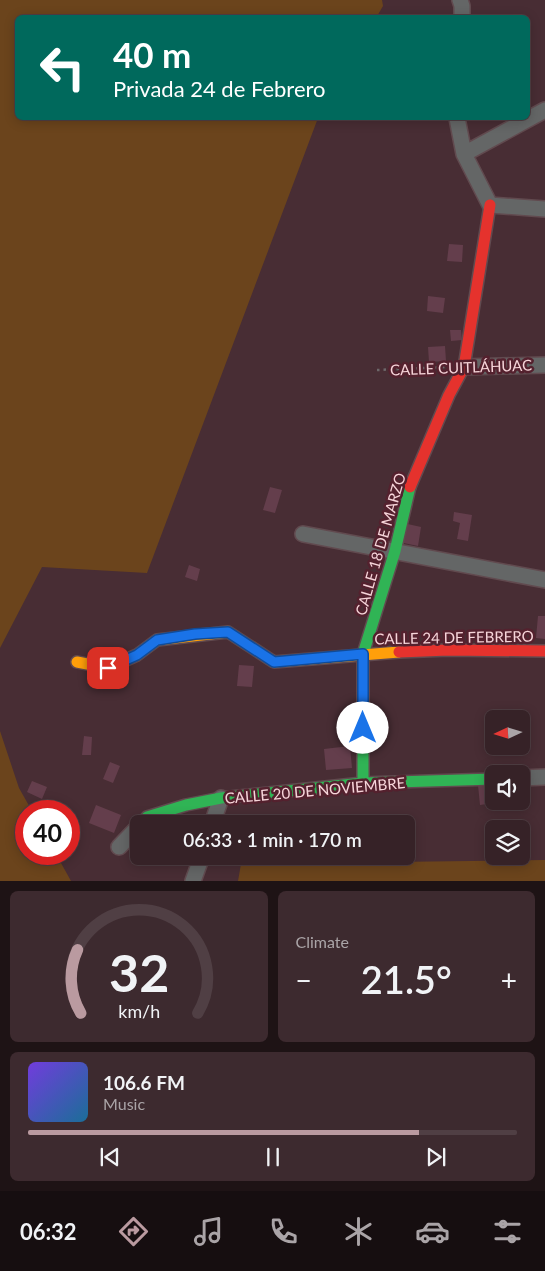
<!DOCTYPE html>
<meta charset="utf-8">
<style>
body{margin:0;font-family:Lato,sans-serif;background:#3d2a2f;color:#f1f3f6;height:100vh;display:flex;flex-direction:column;font-size:19px;white-space:nowrap}
*{box-sizing:border-box;margin:0}
p{font-size:16px;color:#aaa4a7}
.icon{flex:none;width:28px;height:28px;fill:none;stroke:currentColor;stroke-width:2;stroke-linecap:round;stroke-linejoin:round}
.map{position:relative;height:881px;overflow:hidden}
.side{display:flex;flex-direction:column;gap:10px;padding:10px;background:#1e1315;flex:1}
.side>*{flex:none}
.guide{position:absolute;left:15px;top:15px;width:515px;height:105px;border-radius:8px;box-shadow:0 2px 12px #0003,0 0 0 1px #503f44;background:#00695c;color:#fff;overflow:hidden}
.needle{width:32px;rotate:266deg}
.tools{position:absolute;left:485px;top:710px;display:grid;gap:10px}
.tools a{display:grid;place-items:center;width:45px;height:45px;border-radius:8px;background:#362227;box-shadow:0 2px 12px #0003,0 0 0 1px #503f44;font-size:25px}
.speed{position:absolute;left:15px;top:800px;display:flex;gap:10px;font-size:25px;font-weight:700;text-align:center}
.speed>*{display:grid;place-content:center;width:65px;height:65px;border-radius:50%;background:#362227;box-shadow:0 2px 12px #0003,0 0 0 1px #503f44;line-height:1}
.speed .limit{border:8px solid #d22;background:#fff;color:#111}
.pin{position:absolute;display:grid;place-items:center;width:42px;height:42px;color:#fff;margin:-21px;border-radius:10px;box-shadow:0 2px 8px #0006}
.me{position:absolute;width:55px;margin:-28px;rotate:0deg;stroke-linejoin:round;filter:drop-shadow(0 0 4px #0008)}
.turn{display:flex;align-items:center;gap:18px;height:105px;padding:0 15px;font-size:22px}
.turn .icon{width:65px;height:65px;stroke-width:2.5}
.turn b{display:block;font-size:35px;line-height:42px}
.big{font-size:38px;font-weight:600;line-height:1.1}
.side .card{flex:1;display:flex;flex-direction:column;justify-content:center;gap:8px;min-width:0;padding:0 18px;border-radius:8px;background:#3d2a2f}
.side .dial{align-items:center;gap:0}
.dial svg{height:130px;overflow:visible;fill:none;stroke:#503f44;stroke-width:7;stroke-linecap:round;text-anchor:middle}
.dial text{fill:#f1f3f6;stroke:none}
.song{display:flex;align-items:center;gap:15px}
.cover{width:60px;height:60px;border-radius:8px;background:linear-gradient(135deg,hsl(260 70% 55%),hsl(200 70% 35%))}
.played{height:5px;border-radius:2px;background:linear-gradient(90deg,#ba9aa0 80%,#503f44 80%)}
.keys{display:flex;justify-content:space-around;direction:ltr}
.heat{display:flex;justify-content:space-between;align-items:center;font-size:28px;direction:ltr}
.side .tiles{flex:1;display:grid;gap:10px;grid-template-columns:1fr 1fr}
.card:last-child{grid-column:span 2}
.trip{position:absolute;left:130px;top:815px;width:285px;height:50px;border-radius:8px;background:#362227;box-shadow:0 2px 12px #0003,0 0 0 1px #503f44;font-weight:600;line-height:50px;text-align:center}
.tab-bar{display:flex;height:80px;justify-content:space-around;align-items:center;background:#160e10;color:#aaa4a7}
.tab-bar .icon{width:35px;height:35px}
.tab-bar .active{color:#ba9aa0}
.tab-bar b{font-size:22px;color:#f1f3f6}
.map>svg:first-child{display:block}
.green{fill:#6b441c}
.building{fill:#643e4c}
.lines{fill:none;stroke-linecap:round;stroke-linejoin:round}
.street-casing{stroke:#614a4f;stroke-width:18}
.fast-casing{stroke:#614a4f;stroke-width:14}
.slow-casing{stroke:#614a4f;stroke-width:14}
.jam-casing{stroke:#614a4f;stroke-width:14}
.path{stroke:#6d686a;stroke-width:2.5;stroke-dasharray:2.5 4;stroke-linecap:butt}
.street{stroke:#646666;stroke-width:15}
.fast{stroke:#30b455;stroke-width:11}
.slow{stroke:#ff9f0a;stroke-width:11}
.jam{stroke:#e5322d;stroke-width:11}
.route-casing{stroke:#114b97;stroke-width:12}
.route{stroke:#1a73e8;stroke-width:9}
.labels{text-anchor:middle;dominant-baseline:central;stroke-width:5;stroke-linejoin:round;paint-order:stroke}
.street-label{font-size:15px;fill:#f7d5da;stroke:#54212e}
</style>
<div class="map">
<svg width="545" height="881" viewBox="0 0 545 881">
<rect width="100%" height="100%" fill="#482d34"/>
<path class="green" d="M0,0H382L383,6L376,18H18V118H318L147,573L42,567L0,648Z
M0,731L19,788L32,811H26V854H56L71,881H0Z
M545,860V881H238L241,864Z"/>
<path class="building" d="M449,244L463,245L462,262L447,261Z
M428,296L445,298L443,313L427,311Z
M450,330H461L462,340L451,341Z
M445,346L446,361L429,362L428,347Z
M270,487L282,490L275,513L263,510Z
M454,512L472,515L468,541L457,539L460,523L453,521Z
M403,523L421,527L418,546L399,542Z
M189,565L200,569L197,581L185,577Z
M538,616H545V639L536,638Z
M239,665L254,666L252,687L237,686Z
M84,736L92,737L91,755H82Z
M350,746L352,768L326,770L324,749Z
M110,762L120,766L113,783L103,779Z
M32,781L47,787L42,799L27,792Z
M494,783V801L500,802L480,805L478,785Z
M96,805L121,815L114,833L89,823Z"/>
<g class="lines">
<g class="street-casing">
<path id="street" d="M460,0L462,6V18
M457,118L464,154L490,205L545,209
M464,154L545,110
M464,367L545,365
M303,534L545,580
M521,778L545,777
M212,824L221,798
M119,847L139,826
M193,881L202,856"/>
</g>
<g class="fast-casing">
<path id="fast" d="M363,783V654L395,551L410,487
M141,824L147,817L186,805L221,798L363,783L494,779"/>
</g>
<g class="slow-casing">
<path id="slow" d="M77,662L108,668L137,655L157,640L228,632L274,662L399,652"/>
</g>
<g class="jam-casing">
<path id="jam" d="M410,487L449,395L464,367L490,205
M399,652L448,650L545,651"/>
</g>
<path class="path" d="M377,370L445,367"/>
<use href="#street" class="street"/>
<use href="#fast" class="fast"/>
<use href="#slow" class="slow"/>
<use href="#jam" class="jam"/>
</g>
<g class="lines">
<g class="route-casing">
<path id="route" d="M108,668L137,655L157,640L195,634L228,632L274,662L363,654V728"/>
</g>
<use href="#route" class="route"/>
</g>
<g class="labels">
<g class="street-label">
<text transform="translate(461 367) rotate(-2)">CALLE CUITLÁHUAC</text>
<text transform="translate(380 544) rotate(-74)">CALLE 18 DE MARZO</text>
<text transform="translate(454 637) rotate(-1)">CALLE 24 DE FEBRERO</text>
<text transform="translate(315 790) rotate(-5)">CALLE 20 DE NOVIEMBRE</text>
</g>
</g>
</svg>
<div class="tools">
<a><svg class="needle" viewBox="-14 -14 28 28"><path d="M0-13l5 13h-10z" fill="#e53935"/><path d="M0 13l5-13h-10z" fill="#aaa4a7"/></svg></a>
<a><svg class="icon" aria-label="sound" viewBox="0 0 24 24"><path d="M4 9h4l5-4v14l-5-4H4zM17 9q2 3 0 6"/></svg></a>
<a><svg class="icon" aria-label="layers" viewBox="0 0 24 24"><path d="M12 4l9 5-9 5-9-5zM3 14l9 5 9-5"/></svg></a>
</div>
<div class="speed"><div class="limit">40</div></div>
<div class="pin" style="left:108px;top:668px;background:#d93025"><svg class="icon" aria-label="arrive" viewBox="0 0 24 24"><path d="M6 21V4h12l-3 4 3 4H6"/></svg></div>
<svg class="me" style="left:363px;top:728px" viewBox="-20 -20 40 40"><circle r="19" fill="#fff"/><path d="M0-13L10 11 0 6-10 11z" fill="#1a73e8"/></svg>
<div class="trip">06:33 · 1 min · 170 m</div>
<div class="guide">
<div class="turn"><svg class="icon" aria-label="left" viewBox="0 0 24 24"><path d="M17 20v-9H6M10 6l-5 5 5 5"/></svg><div><b>40 m</b>Privada 24 de Febrero</div></div>
</div>
</div>
<section class="side">
<div class="tiles">
<div class="card dial"><svg viewBox="0 0 100 80">
<path d="M14 69A42 42 0 1 1 86 69"/>
<path d="M14 69A42 42 0 0 1 12 30" stroke="#ba9aa0"/>
<text x="50" y="56" font-size="32" font-weight="700">32</text>
<text x="50" y="72" font-size="11">km/h</text>
</svg></div>
<div class="card"><p>Climate</p>
<div class="heat"><a>−</a><b class="big">21.5°</b><a>+</a></div>
</div>
<div class="card">
<div class="song"><i class="cover"></i><div><b>106.6 FM</b><p>Music</p></div></div>
<div class="played"></div>
<div class="keys"><svg class="icon" aria-label="previous" viewBox="0 0 24 24"><path d="M18 5L8 12l10 7zM5 5v14"/></svg><svg class="icon" aria-label="pause" viewBox="0 0 24 24"><path d="M8 5v14M16 5v14"/></svg><svg class="icon" aria-label="next" viewBox="0 0 24 24"><path d="M6 5l10 7-10 7zM19 5v14"/></svg></div>
</div>
</div>
</section>
<nav class="tab-bar">
<b>06:32</b>
<svg class="icon active" aria-label="directions" viewBox="0 0 24 24"><path d="M12 3l9 9-9 9-9-9zM9 14v-3h6M13 9l2 2-2 2"/></svg>
<svg class="icon" aria-label="music" viewBox="0 0 24 24"><path d="M9 18V5l10-2v13"/><circle cx="6" cy="18" r="3"/><circle cx="16" cy="16" r="3"/></svg>
<svg class="icon" aria-label="phone" viewBox="0 0 24 24"><path d="M5 4h4l2 5-3 2q2 4 5 5l2-3 5 2v4C11 20 4 13 5 4z"/></svg>
<svg class="icon" aria-label="climate" viewBox="0 0 24 24"><path d="M12 3v18M4 7l16 10M4 17L20 7"/></svg>
<svg class="icon" aria-label="car" viewBox="0 0 24 24"><path d="M5 17H2v-5l4-1 3-4h7l3 4 3 1v5h-3M9 17h6M6 11h13"/><circle cx="7" cy="17" r="2"/><circle cx="17" cy="17" r="2"/></svg>
<svg class="icon" aria-label="filters" viewBox="0 0 24 24"><path d="M4 7h16M4 17h16"/><circle cx="9" cy="7" r="2"/><circle cx="15" cy="17" r="2"/></svg>
</nav>
